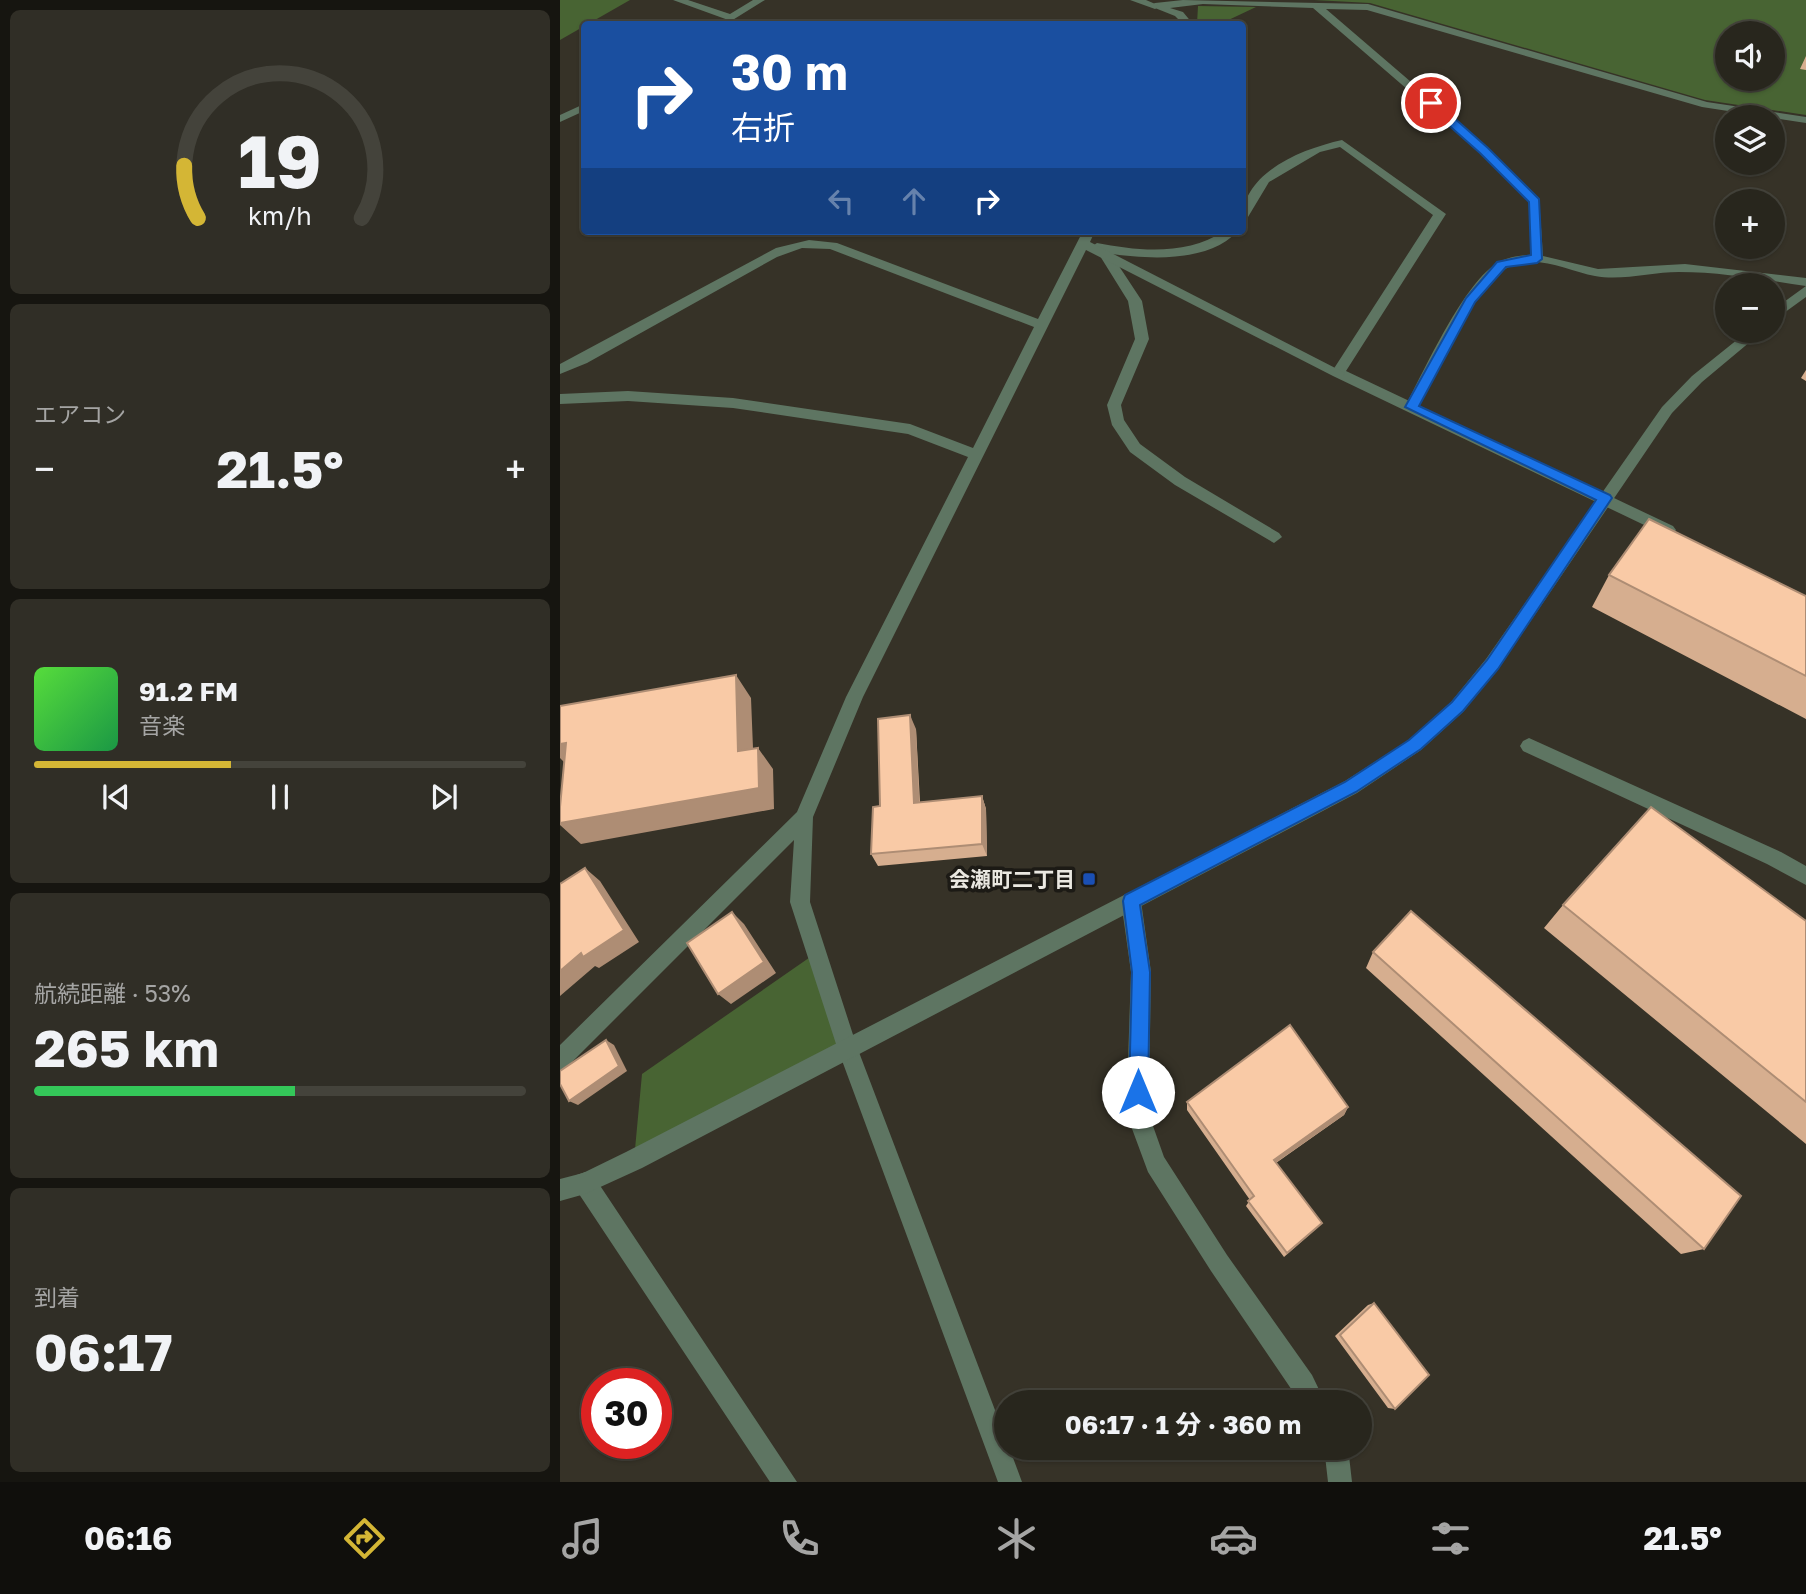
<!DOCTYPE html>
<html lang="ja">
<meta charset="utf-8">
<style>
body{margin:0;font-family:"Golos Text","Noto Sans JP",sans-serif;background:#302e26;color:#f1f3f6;height:100vh;display:flex;flex-direction:column;font-size:26px;white-space:nowrap}
*{box-sizing:border-box;margin:0}
p{font-size:23px;color:#a5a5a4}
.icon{flex:none;width:38px;height:38px;fill:none;stroke:currentColor;stroke-width:2;stroke-linecap:round;stroke-linejoin:round}
.map{position:relative;flex:1;overflow:hidden}
.sheet{display:flex;flex-direction:column;gap:10px;padding:10px;background:#161510;width:560px}
.sheet>*{flex:none}
.top-card{position:absolute;left:21px;top:21px;width:665px;height:214px;border-radius:7px;box-shadow:0 2px 5px #0004,0 0 0 2px #44433b;background:#1a4fa0;color:#fff;overflow:hidden}
.buttons{position:absolute;left:1155px;top:21px;display:grid;gap:14px}
.buttons a{display:grid;place-items:center;width:70px;height:70px;border-radius:50%;background:#28261d;box-shadow:0 2px 5px #0004,0 0 0 2px #44433b;font-size:35px}
.speed{position:absolute;left:21px;top:1368px;display:flex;gap:14px;font-size:35px;font-weight:700;text-align:center}
.speed>*{display:grid;place-content:center;width:91px;height:91px;border-radius:50%;background:#28261d;box-shadow:0 2px 5px #0004,0 0 0 2px #44433b;line-height:1}
.speed .limit{border:10px solid #d22;background:#fff;color:#111}
.pin{position:absolute;display:grid;place-items:center;width:60px;height:60px;color:#fff;margin:-30px;border:4px solid #fff;border-radius:50%;box-shadow:0 2px 7px #0007}
.me{position:absolute;width:77px;margin:-38px;rotate:0deg;stroke-linejoin:round;filter:drop-shadow(0 0 5px #0008)}
.turn{display:flex;align-items:center;gap:24px;height:147px;padding:0 35px;font-size:32px}
.turn .icon{width:91px;height:91px;stroke-width:2.5}
.turn b{display:block;font-size:49px;line-height:60px}
.lanes{display:flex;align-items:center;height:66px;padding:0 35px;background:#0003;justify-content:center;gap:35px;direction:ltr}
.lanes .off{opacity:.35}
.big{font-size:52px;font-weight:700;line-height:1.1}
.sheet .tile{flex:1;display:flex;flex-direction:column;justify-content:center;gap:10px;min-width:0;padding:0 24px;border-radius:10px;background:#302e26}
.sheet .dial{align-items:center;gap:0}
.dial svg{height:182px;overflow:visible;fill:none;stroke:#44433b;stroke-width:7;stroke-linecap:round;text-anchor:middle}
.dial text{fill:#f1f3f6;stroke:none}
.song{display:flex;align-items:center;gap:21px}
.cover{width:84px;height:84px;border-radius:10px;background:linear-gradient(135deg,hsl(110 70% 55%),hsl(140 70% 35%))}
.played{height:7px;border-radius:4px;background:linear-gradient(90deg,#d4b635 40%,#44433b 40%)}
.keys{display:flex;justify-content:space-around;direction:ltr}
.heat{display:flex;justify-content:space-between;align-items:center;font-size:38px;direction:ltr}
.charge{height:10px;border-radius:5px;background:linear-gradient(90deg,#34c759 53%,#44433b 0)}
.trip{position:absolute;left:434px;top:1390px;width:378px;height:70px;border-radius:35px;background:#28261d;box-shadow:0 2px 5px #0004,0 0 0 2px #44433b;font-weight:700;line-height:70px;text-align:center}
.dock{display:flex;height:112px;justify-content:space-around;align-items:center;background:#100f0c;color:#a5a5a4}
.dock .icon{width:49px;height:49px}
.dock .selected{color:#d4b635}
.dock b{font-size:32px;color:#f1f3f6}
main{display:flex;flex:1;min-height:0}
.map>svg:first-child{display:block}
.green{fill:#486433;fill-rule:evenodd}
.lines{fill:none;stroke-linecap:round;stroke-linejoin:round}
.service{fill:#5e7562;fill-rule:evenodd}
.minor{fill:#5e7562;fill-rule:evenodd}
.tertiary{fill:#5e7562;fill-rule:evenodd}
.wall{fill:#d6ae8f}
.shaded-wall{fill:#ae8d74}
.building{fill:#f9caa6;stroke:#ae8d74;stroke-width:2}
.route{fill:#1a73e8;stroke:#114b97;stroke-width:2}
.transit-dot{fill:#1a4fb4;stroke:#1c1a15;stroke-width:2.5}
.labels{text-anchor:middle;dominant-baseline:central;stroke-width:7;stroke-linejoin:round;paint-order:stroke}
.poi-label{font-size:21px;font-weight:bold;fill:#eae8e1;stroke:#1c1a15;text-anchor:end}
</style>
<main>
<section class="sheet">
<div class="tile dial"><svg viewBox="0 0 100 80">
<path d="M14 69A42 42 0 1 1 86 69"/>
<path d="M14 69A42 42 0 0 1 8 46" stroke="#d4b635"/>
<text x="50" y="56" font-size="32" font-weight="700">19</text>
<text x="50" y="72" font-size="11">km/h</text>
</svg></div>
<div class="tile"><p>エアコン</p>
<div class="heat"><a>−</a><b class="big">21.5°</b><a>+</a></div>
</div>
<div class="tile">
<div class="song"><i class="cover"></i><div><b>91.2 FM</b><p>音楽</p></div></div>
<div class="played"></div>
<div class="keys"><svg class="icon" aria-label="previous" viewBox="0 0 24 24"><path d="M18 5L8 12l10 7zM5 5v14"/></svg><svg class="icon" aria-label="pause" viewBox="0 0 24 24"><path d="M8 5v14M16 5v14"/></svg><svg class="icon" aria-label="next" viewBox="0 0 24 24"><path d="M6 5l10 7-10 7zM19 5v14"/></svg></div>
</div>
<div class="tile"><p>航続距離 · 53%</p><b class="big">265 km</b><div class="charge"></div></div>
<div class="tile"><p>到着</p><b class="big">06:17</b></div>
</section>
<div class="map">
<svg width="1246" height="1482" viewBox="0 0 1246 1482">
<rect width="100%" height="100%" fill="#363227"/>
<path class="green" d="M0,0H70L0,40Z
M754,0H1246V115L1145,100L810,3ZM1167,33H1213V79H1167Z
M638,6L696,7L660,24H637Z
M256,953L287,1047L74,1160L82,1074Z"/>
<g class="lines">
<path class="service" d="M782,140L886,214L786,371L1113,526L1116,530L1113,534H1103L773,376V370L873,215L780,147L760,152L709,182L688,217L682,221C682,172 742,149 782,140Z
M664,231H678C648,263 590,259 551,254L582,301L589,339L561,405L564,420L580,444L625,477L719,533L722,537L714,543L615,485L570,452L552,425L547,405L575,339L568,301L540,256L545,252L531,247L537,243C578,251 627,256 664,231Z"/>
<path class="minor" d="M113,0H128L170,14L193,0H205L171,21Z
M623,0L808,4L1147,102L1246,117V123L1142,107L807,10L766,9L928,148L979,198L983,256L1038,269L1125,264L1246,278V286C1204,280 1162,272 1119,272C1092,272 1062,281 1035,276C1008,271 974,252 947,268C911,289 879,373 857,410H847L845,407C864,371 905,280 939,262C948,257 960,255 971,255L969,202L920,152L753,8L643,4L610,8L623,12L633,24H623L615,16L590,6L595,3Z
M24,104V111L0,122V115Z
M523,231H535L530,242L785,373L783,376H773L526,250L303,697L253,817L250,902L297,1047L446,1439V1447H449L462,1482H438L277,1047L230,902L234,840L7,1067L0,1070V1045L237,812L286,697L408,457L348,434L173,408L68,401L0,404V394L68,391L173,398L350,424L413,448L474,327L270,249L242,248L217,257L27,363L0,374V364L216,248L249,240L277,243L478,319Z
M969,738L1221,852L1246,866V885L1207,864L963,751L960,746L963,741Z
M571,892L578,895L581,901L591,972L589,1092L593,1126L604,1157L667,1255L752,1375L765,1402H740L651,1271L588,1172L571,1126L567,1092L571,972L561,901L564,895Z
M25,1172L33,1175L237,1482H210L17,1191L14,1183L17,1175Z
M764,1447H788L792,1482H768Z"/>
<path class="tertiary" d="M570,0H586L600,6L595,9Z
M1246,286V297L1213,321V310Z
M1188,331H1203L1142,382L1112,413L938,669L903,712L861,750L797,793L82,1168L25,1194L0,1201V1179L23,1173L66,1152L785,781L849,740L891,702L926,659L1102,407L1132,376Z"/>
</g>
<path class="wall" d="M1246,56V70L1240,69Z
M1246,370V381L1241,378Z
M1049,575L1246,596V719L1032,607Z
M356,729L360,802L422,796L426,809L427,856L318,866L311,854L320,806Z
M1003,905L1246,921V1144L984,928Z
M813,952L1144,1249L1121,1254L806,968Z
M627,1102L788,1107L784,1115L716,1163L758,1227L724,1257L686,1206L690,1200L627,1110Z
M814,1303L835,1409L828,1408L775,1336L808,1305Z"/>
<path class="shaded-wall" d="M176,675L191,698L194,773L178,751Z
M350,715L356,729L360,815L354,803Z
M6,743L10,768L0,758V744Z
M198,748L213,769L214,809L21,844L0,825V823Z
M422,796L426,809L427,856L422,844Z
M25,868L40,881L79,942L39,968L35,966L0,996V971Z
M172,912L184,924L216,973L171,1004L158,994Z
M46,1040L54,1045L67,1071L18,1105L9,1101Z
M788,1107L784,1115L711,1166L714,1160Z"/>
<path class="building" d="M1089,519L1246,596V676L1049,575Z
M176,675L178,751L198,748L199,788L0,823V807L6,743L0,744V706Z
M350,715L354,803L422,796V844L311,854L313,807L320,806L318,719Z
M1091,807L1246,921V1102L1003,905Z
M25,868L64,930L23,957L21,953L0,971V884Z
M851,911L1181,1196L1144,1249L813,952Z
M172,912L204,962L158,994L127,943Z
M730,1025L788,1107L714,1160L762,1223L727,1253L688,1201L694,1196L627,1102Z
M46,1040L59,1066L9,1101L0,1084V1071Z
M814,1303L869,1375L835,1409L780,1335Z"/>
<path class="route" d="M867,101H875L928,148L979,199L982,259L977,263L946,267L915,302L859,406L1050,495L1052,498L938,669L903,711L861,749L796,792L580,905L590,972L588,1092L585,1099L578,1102L571,1099L569,1092L572,972L563,901L565,895L785,782L849,740L892,702L927,660L1036,500L845,407L906,298L937,262L971,255L969,202L920,153L867,106Z"/>
<rect class="transit-dot" x="522" y="872" width="14" height="14" rx="3.5"/>
<g class="labels">
<g class="poi-label">
<text x="515" y="879">会瀬町二丁目</text>
</g>
</g>
</svg>
<div class="buttons">
<a><svg class="icon" aria-label="sound" viewBox="0 0 24 24"><path d="M4 9h4l5-4v14l-5-4H4zM17 9q2 3 0 6"/></svg></a>
<a><svg class="icon" aria-label="layers" viewBox="0 0 24 24"><path d="M12 4l9 5-9 5-9-5zM3 14l9 5 9-5"/></svg></a>
<a>+</a>
<a>−</a>
</div>
<div class="speed"><div class="limit">30</div></div>
<div class="pin" style="left:871px;top:103px;background:#d93025"><svg class="icon" aria-label="arrive" viewBox="0 0 24 24"><path d="M6 21V4h12l-3 4 3 4H6"/></svg></div>
<svg class="me" style="left:578px;top:1092px" viewBox="-20 -20 40 40"><circle r="19" fill="#fff"/><path d="M0-13L10 11 0 6-10 11z" fill="#1a73e8"/></svg>
<div class="trip">06:17 · 1 分 · 360 m</div>
<div class="top-card">
<div class="turn"><svg class="icon" aria-label="right" viewBox="0 0 24 24"><path d="M7 20v-9h11M14 6l5 5-5 5"/></svg><div><b>30 m</b>右折</div></div>
<div class="lanes"><svg class="icon off" aria-label="left" viewBox="0 0 24 24"><path d="M17 20v-9H6M10 6l-5 5 5 5"/></svg><svg class="icon off" aria-label="ahead" viewBox="0 0 24 24"><path d="M12 20V5M6 11l6-6 6 6"/></svg><svg class="icon" aria-label="right" viewBox="0 0 24 24"><path d="M7 20v-9h11M14 6l5 5-5 5"/></svg></div>
</div>
</div>
</main>
<nav class="dock">
<b>06:16</b>
<svg class="icon selected" aria-label="directions" viewBox="0 0 24 24"><path d="M12 3l9 9-9 9-9-9zM9 14v-3h6M13 9l2 2-2 2"/></svg>
<svg class="icon" aria-label="music" viewBox="0 0 24 24"><path d="M9 18V5l10-2v13"/><circle cx="6" cy="18" r="3"/><circle cx="16" cy="16" r="3"/></svg>
<svg class="icon" aria-label="phone" viewBox="0 0 24 24"><path d="M5 4h4l2 5-3 2q2 4 5 5l2-3 5 2v4C11 20 4 13 5 4z"/></svg>
<svg class="icon" aria-label="climate" viewBox="0 0 24 24"><path d="M12 3v18M4 7l16 10M4 17L20 7"/></svg>
<svg class="icon" aria-label="car" viewBox="0 0 24 24"><path d="M5 17H2v-5l4-1 3-4h7l3 4 3 1v5h-3M9 17h6M6 11h13"/><circle cx="7" cy="17" r="2"/><circle cx="17" cy="17" r="2"/></svg>
<svg class="icon" aria-label="filters" viewBox="0 0 24 24"><path d="M4 7h16M4 17h16"/><circle cx="9" cy="7" r="2"/><circle cx="15" cy="17" r="2"/></svg>
<b>21.5°</b>
</nav>
